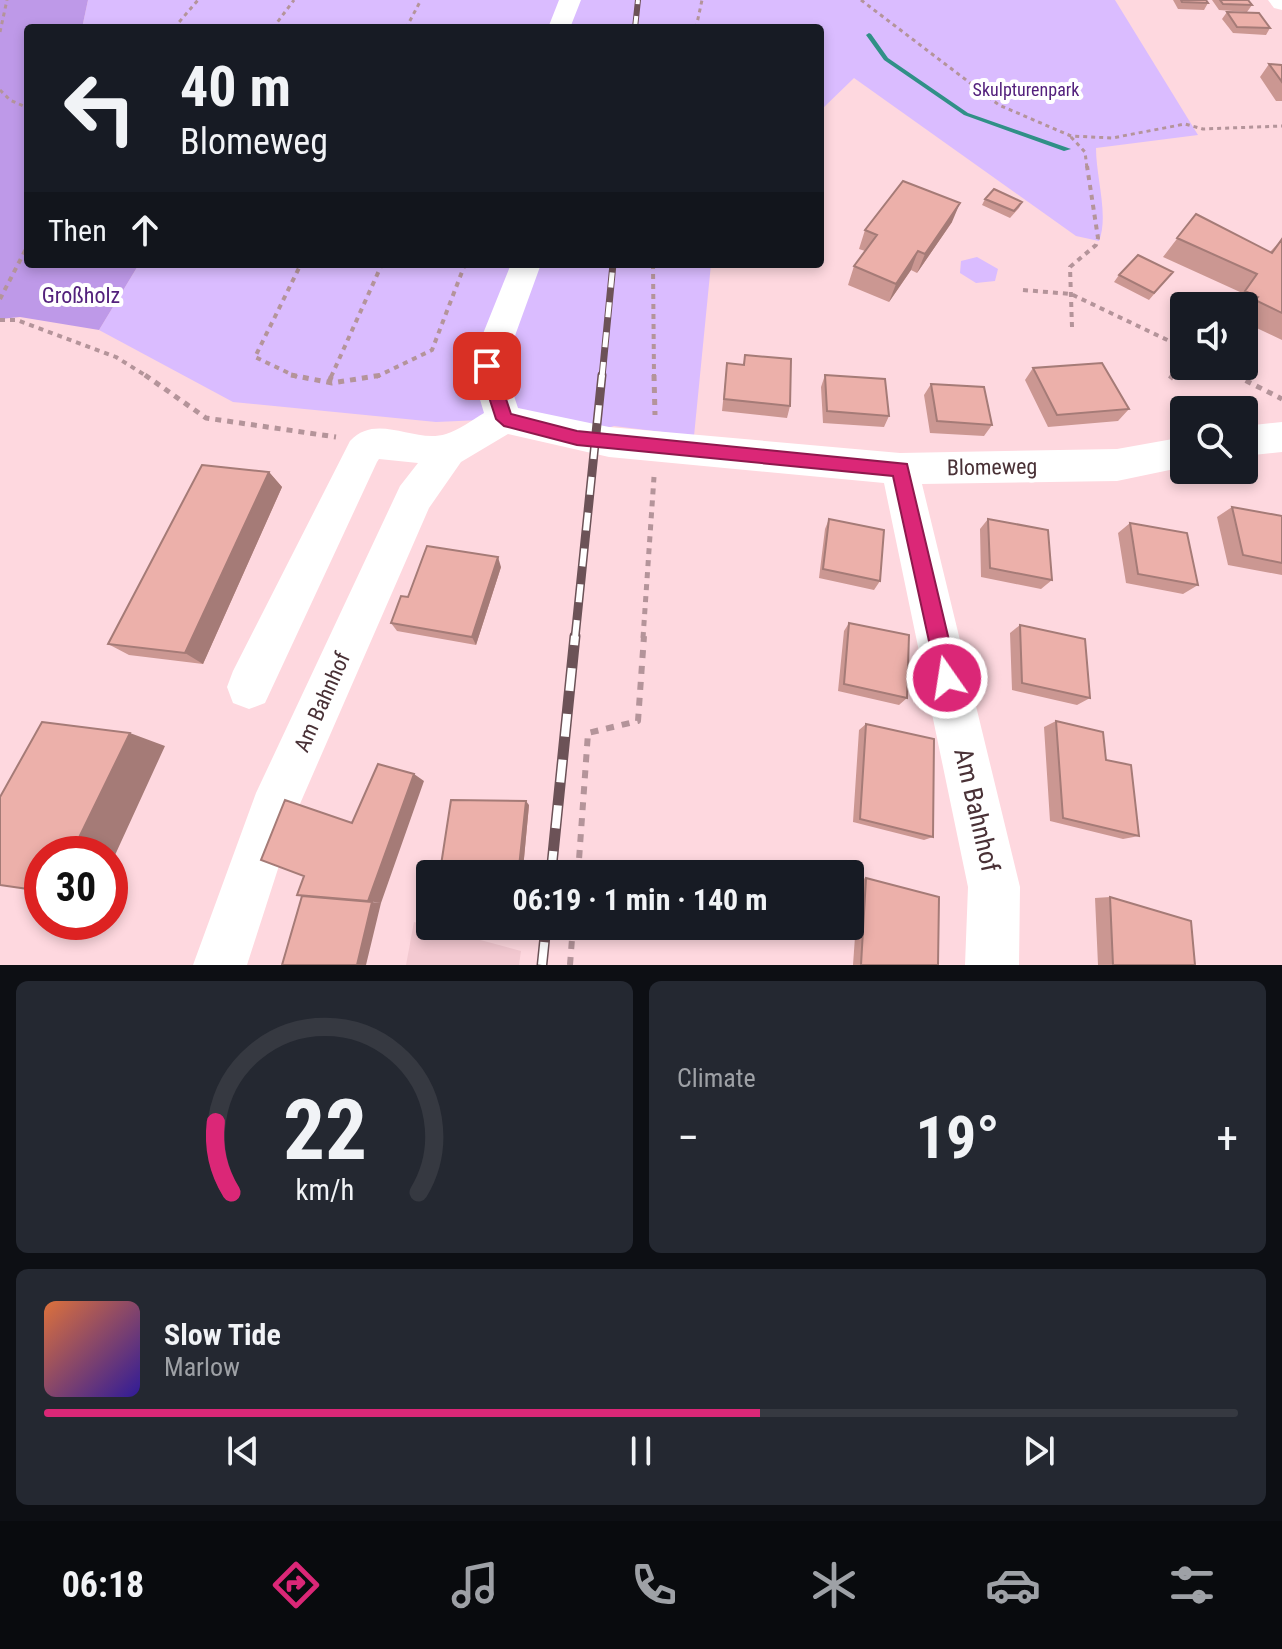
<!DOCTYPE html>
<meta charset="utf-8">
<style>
body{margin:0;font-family:"Roboto Condensed",sans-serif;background:#242831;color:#f1f3f6;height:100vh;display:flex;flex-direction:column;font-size:30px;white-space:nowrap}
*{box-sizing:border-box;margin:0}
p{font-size:26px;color:#9ea1a6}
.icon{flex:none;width:44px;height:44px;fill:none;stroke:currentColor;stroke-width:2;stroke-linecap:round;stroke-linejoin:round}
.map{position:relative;height:965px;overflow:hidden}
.drawer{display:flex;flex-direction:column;gap:16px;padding:16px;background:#0d0f14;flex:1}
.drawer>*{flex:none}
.guide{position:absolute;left:24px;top:24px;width:800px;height:244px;border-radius:8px;box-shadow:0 4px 12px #0003;background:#171b24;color:#f1f3f6;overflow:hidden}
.fabs{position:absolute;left:1170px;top:292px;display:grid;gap:16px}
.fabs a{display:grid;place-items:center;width:88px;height:88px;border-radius:8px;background:#171b24;box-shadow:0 4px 12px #0003;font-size:40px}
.speed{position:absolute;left:24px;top:836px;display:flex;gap:16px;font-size:40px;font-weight:700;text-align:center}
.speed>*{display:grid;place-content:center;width:104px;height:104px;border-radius:50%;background:#171b24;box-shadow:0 4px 12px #0003;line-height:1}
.speed .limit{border:12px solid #d22;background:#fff;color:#111}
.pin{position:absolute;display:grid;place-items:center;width:68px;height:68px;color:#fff;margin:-34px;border-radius:16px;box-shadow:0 4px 12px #0006}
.me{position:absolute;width:88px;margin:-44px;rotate:347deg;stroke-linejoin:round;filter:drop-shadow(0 0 6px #0008)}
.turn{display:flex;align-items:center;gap:28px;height:168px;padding:0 24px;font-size:36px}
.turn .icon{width:104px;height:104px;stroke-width:2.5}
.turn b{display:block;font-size:56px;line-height:68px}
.then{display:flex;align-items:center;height:76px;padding:0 24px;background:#0003;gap:16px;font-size:30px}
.big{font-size:60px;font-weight:700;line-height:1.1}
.drawer .tile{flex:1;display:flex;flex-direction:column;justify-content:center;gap:12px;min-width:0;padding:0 28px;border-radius:12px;background:#242831}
.drawer .dial{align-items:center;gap:0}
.dial svg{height:208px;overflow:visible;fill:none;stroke:#363941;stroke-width:7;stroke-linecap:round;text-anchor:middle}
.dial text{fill:#f1f3f6;stroke:none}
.song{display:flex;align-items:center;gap:24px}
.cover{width:96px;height:96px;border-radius:12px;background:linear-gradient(135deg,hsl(20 70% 55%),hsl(250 70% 35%))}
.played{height:8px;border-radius:4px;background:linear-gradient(90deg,#db2777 60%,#363941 60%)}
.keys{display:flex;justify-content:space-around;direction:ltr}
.heat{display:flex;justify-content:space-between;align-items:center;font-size:44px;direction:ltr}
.drawer .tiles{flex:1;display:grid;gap:16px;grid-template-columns:1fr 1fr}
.tile:last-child{grid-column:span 2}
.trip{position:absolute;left:416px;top:860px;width:448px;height:80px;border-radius:8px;background:#171b24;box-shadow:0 4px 12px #0003;font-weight:700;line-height:80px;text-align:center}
.dock{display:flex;height:128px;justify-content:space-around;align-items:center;background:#090b0e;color:#9ea1a6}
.dock .icon{width:56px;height:56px}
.dock .current{color:#db2777}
.dock b{font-size:36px;color:#f1f3f6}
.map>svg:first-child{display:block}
.built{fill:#f3c9d1}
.green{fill:#dabcff}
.forest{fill:#be99e8}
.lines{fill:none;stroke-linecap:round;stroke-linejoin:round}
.stream{fill:#309087;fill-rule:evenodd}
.path-far3{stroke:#b4949a;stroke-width:3;stroke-dasharray:4 4;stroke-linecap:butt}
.path-far2{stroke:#b4949a;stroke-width:4;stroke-dasharray:5 5;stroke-linecap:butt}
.path-far1{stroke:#b4949a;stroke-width:5;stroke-dasharray:6 6;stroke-linecap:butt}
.path{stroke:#b4949a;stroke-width:6;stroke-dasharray:8 8;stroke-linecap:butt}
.minor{fill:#fff;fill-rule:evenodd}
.rail-far3-casing{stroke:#6c5257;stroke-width:6}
.rail-far2-casing{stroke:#6c5257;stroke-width:7}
.rail-far1-casing{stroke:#6c5257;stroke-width:9}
.rail-casing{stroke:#6c5257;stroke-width:11}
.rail-far3{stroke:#fff;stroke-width:4;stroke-dasharray:12;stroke-linecap:butt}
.rail-far2{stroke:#fff;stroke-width:5;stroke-dasharray:15;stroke-linecap:butt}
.rail-far1{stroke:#fff;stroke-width:6;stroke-dasharray:18;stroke-linecap:butt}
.rail{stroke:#fff;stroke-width:8;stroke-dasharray:23;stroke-linecap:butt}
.wall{fill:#cb9792}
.shaded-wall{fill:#a57b77}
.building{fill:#ecb0aa;stroke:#a57b77;stroke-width:2}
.route{fill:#db2777;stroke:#8e194d;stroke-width:2}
.labels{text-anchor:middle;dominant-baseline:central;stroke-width:8;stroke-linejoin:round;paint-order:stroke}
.far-park-label{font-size:18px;fill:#53217c;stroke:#fff}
.park-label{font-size:22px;fill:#53217c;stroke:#fff}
.street-label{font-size:22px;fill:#493136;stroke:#fff}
.near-street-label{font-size:26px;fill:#493136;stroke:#fff}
</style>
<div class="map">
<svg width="1282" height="965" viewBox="0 0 1282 965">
<rect width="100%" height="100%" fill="#fed8df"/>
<path class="built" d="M414,922L521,951L519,965H406Z"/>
<path class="green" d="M88,0H1115L1198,135L1096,148C1096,178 1109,215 1099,241L1076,236L854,78L820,111V28H82Z
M977,257L998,269L995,281L976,283L960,273L961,261Z
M139,264H711L694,436L614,426L577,438L504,419L436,422L233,402L99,330Z"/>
<path class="forest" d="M0,0H88L82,28H28V264H139L99,330L20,317L0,319Z"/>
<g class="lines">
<path class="stream" d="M869,33L871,34L888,58L968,113L1071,149L1064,151L964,115L884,60L866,35Z"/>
<path class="path-far3" d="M861,0L999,105L1071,136L1112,138L1185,124L1203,129L1282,126
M174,28L198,0
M273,28L294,0
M406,28L421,0
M696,28L702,0
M0,32L7,0
M0,90L10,100L28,108
M1071,137L1085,152L1087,168"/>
<path class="path-far2" d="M653,264L654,377
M1023,290L1071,294L1184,348
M0,299L28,245
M0,320H17L116,357L148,377
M1072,327L1070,267L1096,245L1098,238L1087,166
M1219,366L1239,377
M297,377L255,357L301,264
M331,377L382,264
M376,377L432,350L465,264
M1172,377L1184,360"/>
<path class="path-far1" d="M145,375L206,418L336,437
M291,375L332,383L382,375
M654,375L655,415
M1235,375L1282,399
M1170,379L1173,375
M329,382L332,375
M643,638L654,477"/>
<path class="path" d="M578,874L588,733L638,721L644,636
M570,965L573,926"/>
<path class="minor" d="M559,0H581L570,28H548Z
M1268,0H1282V10L1274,8Z
M511,264H541L504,366L518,408L609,427L900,453L1117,449L1184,437V467L1117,481L922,484L1020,887L1019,965H965L968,887L884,483L609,457L508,434L461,462L429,508L296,813L247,965H193L256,793L400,486L418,463L379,459L377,462L265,703L249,709L233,703L227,687L233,671L350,441C377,412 414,444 446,434C459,430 472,420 484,413L470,366Z
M1282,422V452L1244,456V426Z"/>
<g class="rail-far3-casing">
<path id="rail-far3" d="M635,28L638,0"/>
</g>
<g class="rail-far2-casing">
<path id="rail-far2" d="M602,377L613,264"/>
</g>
<g class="rail-far1-casing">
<path id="rail-far1" d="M575,638L602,375"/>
</g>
<g class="rail-casing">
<path id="rail" d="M551,874L575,636
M542,965L546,926"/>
</g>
<use href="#rail-far3" class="rail-far3"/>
<use href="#rail-far2" class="rail-far2"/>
<use href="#rail-far1" class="rail-far1"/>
<use href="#rail" class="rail"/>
</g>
<path class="wall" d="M1173,0H1206L1208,3L1204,10L1178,9Z
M1212,0H1248L1252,5L1247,12L1219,10Z
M1227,12L1270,28L1266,35L1233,33L1222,19Z
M1269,64L1282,65V101H1276L1260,77Z
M985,199L1022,202L1019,208L1010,218L982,205Z
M1196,214L1270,252L1282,239V340L1244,322V306H1231L1240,292L1163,257Z
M952,222L917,273L911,270L889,302L848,285L854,266L865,251L859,249L865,230Z
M1173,272L1149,300L1114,282L1119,275Z
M745,355L790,406L787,418L722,411L727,363L743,365Z
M1033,368L1129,409L1118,421L1048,427L1025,380Z
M825,375L889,416L884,427L823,423L821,387Z
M931,384L992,425L984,436L930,433L924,395Z
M269,472L282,487L203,664L129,655L108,644Z
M1232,507L1282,516V575L1228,565L1217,517Z
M829,519L880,581L874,590L819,578L825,529Z
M988,519L1052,580L1041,589L981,577L980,529Z
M1130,523L1198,585L1183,594L1126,583L1118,533Z
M501,567L476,645L397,631L391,623L408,597Z
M849,623L907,698L899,705L838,691L844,631Z
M1020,625L1090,698L1077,705L1012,690L1010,633Z
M1056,721L1106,760L1139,836L1123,839L1050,821L1044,727Z
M866,724L933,837L924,840L853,822L859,730Z
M529,805L523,869L447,867L441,865Z
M866,878L938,965H853L859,880Z
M1110,897L1195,965H1098L1095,898Z"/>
<path class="shaded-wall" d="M960,203L952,222L917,273L925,254Z
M918,251L911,270L889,302L896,284Z
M269,472L282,487L203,664L185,653Z
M498,557L501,567L476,645L472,637Z
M130,733L165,746L110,866V854H71Z
M414,774L424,781L381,903L368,901Z
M526,801L529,805L523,869L519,867Z
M372,902L381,903L366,965H357Z"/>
<path class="building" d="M1181,0H1206L1208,3L1182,2Z
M1220,0H1248L1252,5L1223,4Z
M1227,12L1259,13L1270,28L1237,27Z
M1269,64L1282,65V82Z
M903,181L960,203L925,254L918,251L896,284L854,266L877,235L865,230Z
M994,189L1022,202L1014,211L985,199Z
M1196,214L1272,253L1282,239V313L1255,300L1258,297L1245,291L1257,274L1177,238Z
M1138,255L1173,272L1154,293L1119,275Z
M745,355L791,359L790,406L724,399L727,363L744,365Z
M1102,363L1129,409L1057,415L1033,368Z
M825,375L885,379L889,416L827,411Z
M931,384L984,387L992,425L937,421Z
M202,465L269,472L185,653L108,644Z
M1232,507L1282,516V563L1243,555Z
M829,519L884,530L880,581L823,569Z
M988,519L1048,530L1052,580L990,568Z
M1130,523L1187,533L1198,585L1138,574Z
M427,546L498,557L472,637L391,623L401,596L408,597Z
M849,623L909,635L907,698L844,684Z
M1020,625L1085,639L1090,698L1022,683Z
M1056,721L1103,732L1106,760L1131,765L1139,836L1063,818Z
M42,722L130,733L71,854H42V891L0,885V797Z
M866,724L934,739L933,837L860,819Z
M378,764L414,774L368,901L297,895L304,876L261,860L285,800L352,823Z
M451,800L526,801L519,867L441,865Z
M866,878L939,897L938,965H861Z
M302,896L372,902L357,965H282Z
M1110,897L1191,921L1195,965H1113Z"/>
<path class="route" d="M487,360L495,366L511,414L577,431L907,464L958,678L955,685L947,689L940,685L937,678L893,476L577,445L504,426L496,419L479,366Z"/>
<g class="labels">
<g class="far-park-label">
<text x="1026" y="89">Skulpturenpark</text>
</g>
<g class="park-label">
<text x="81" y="295">Großholz</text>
</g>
<g class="street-label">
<text transform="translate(992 467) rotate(-1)">Blomeweg</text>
<text transform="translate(322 702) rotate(-66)">Am Bahnhof</text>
</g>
<g class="near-street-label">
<text transform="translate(977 810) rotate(77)">Am Bahnhof</text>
</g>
</g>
</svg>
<div class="fabs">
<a><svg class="icon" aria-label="sound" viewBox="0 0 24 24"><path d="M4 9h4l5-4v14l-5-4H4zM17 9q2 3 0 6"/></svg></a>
<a><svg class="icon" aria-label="search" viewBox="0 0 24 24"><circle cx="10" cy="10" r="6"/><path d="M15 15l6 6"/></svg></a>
</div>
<div class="speed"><div class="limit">30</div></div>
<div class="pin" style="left:487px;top:366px;background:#d93025"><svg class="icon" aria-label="arrive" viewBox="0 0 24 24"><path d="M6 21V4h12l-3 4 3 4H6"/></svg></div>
<svg class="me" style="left:947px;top:678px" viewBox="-20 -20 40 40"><circle r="17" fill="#db2777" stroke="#fff" stroke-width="3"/><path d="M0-11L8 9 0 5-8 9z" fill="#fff"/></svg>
<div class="trip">06:19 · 1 min · 140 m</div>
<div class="guide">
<div class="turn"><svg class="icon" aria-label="left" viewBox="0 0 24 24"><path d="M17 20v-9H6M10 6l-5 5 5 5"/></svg><div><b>40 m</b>Blomeweg</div></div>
<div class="then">Then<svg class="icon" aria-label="ahead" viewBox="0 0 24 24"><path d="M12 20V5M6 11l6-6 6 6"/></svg></div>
</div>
</div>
<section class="drawer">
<div class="tiles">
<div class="tile dial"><svg viewBox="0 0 100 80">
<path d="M14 69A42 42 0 1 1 86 69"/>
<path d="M14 69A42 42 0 0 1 8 42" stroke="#db2777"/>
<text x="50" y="56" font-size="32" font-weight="700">22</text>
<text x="50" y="72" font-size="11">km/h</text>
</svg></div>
<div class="tile"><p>Climate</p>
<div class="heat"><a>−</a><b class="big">19°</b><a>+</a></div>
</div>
<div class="tile">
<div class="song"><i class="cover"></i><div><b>Slow Tide</b><p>Marlow</p></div></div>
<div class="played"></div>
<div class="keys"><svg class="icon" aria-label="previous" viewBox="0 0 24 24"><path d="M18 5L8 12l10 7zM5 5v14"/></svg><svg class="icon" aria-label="pause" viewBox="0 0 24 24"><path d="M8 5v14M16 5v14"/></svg><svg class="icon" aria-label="next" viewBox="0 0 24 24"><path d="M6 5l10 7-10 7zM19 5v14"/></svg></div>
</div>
</div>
</section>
<nav class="dock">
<b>06:18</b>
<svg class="icon current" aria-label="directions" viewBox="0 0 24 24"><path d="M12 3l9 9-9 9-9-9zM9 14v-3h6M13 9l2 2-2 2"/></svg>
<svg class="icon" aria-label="music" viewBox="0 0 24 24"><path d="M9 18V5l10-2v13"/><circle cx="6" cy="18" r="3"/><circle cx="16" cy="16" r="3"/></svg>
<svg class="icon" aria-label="phone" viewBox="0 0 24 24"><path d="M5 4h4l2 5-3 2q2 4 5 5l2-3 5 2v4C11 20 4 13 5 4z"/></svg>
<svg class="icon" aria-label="climate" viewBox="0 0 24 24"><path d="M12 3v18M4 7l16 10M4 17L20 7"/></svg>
<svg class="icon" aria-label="car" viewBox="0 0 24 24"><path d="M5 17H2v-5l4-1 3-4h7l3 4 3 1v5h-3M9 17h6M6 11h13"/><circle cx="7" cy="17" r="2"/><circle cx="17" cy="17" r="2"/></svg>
<svg class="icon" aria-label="filters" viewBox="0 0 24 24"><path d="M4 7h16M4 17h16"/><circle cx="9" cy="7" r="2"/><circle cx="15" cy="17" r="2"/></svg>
</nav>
